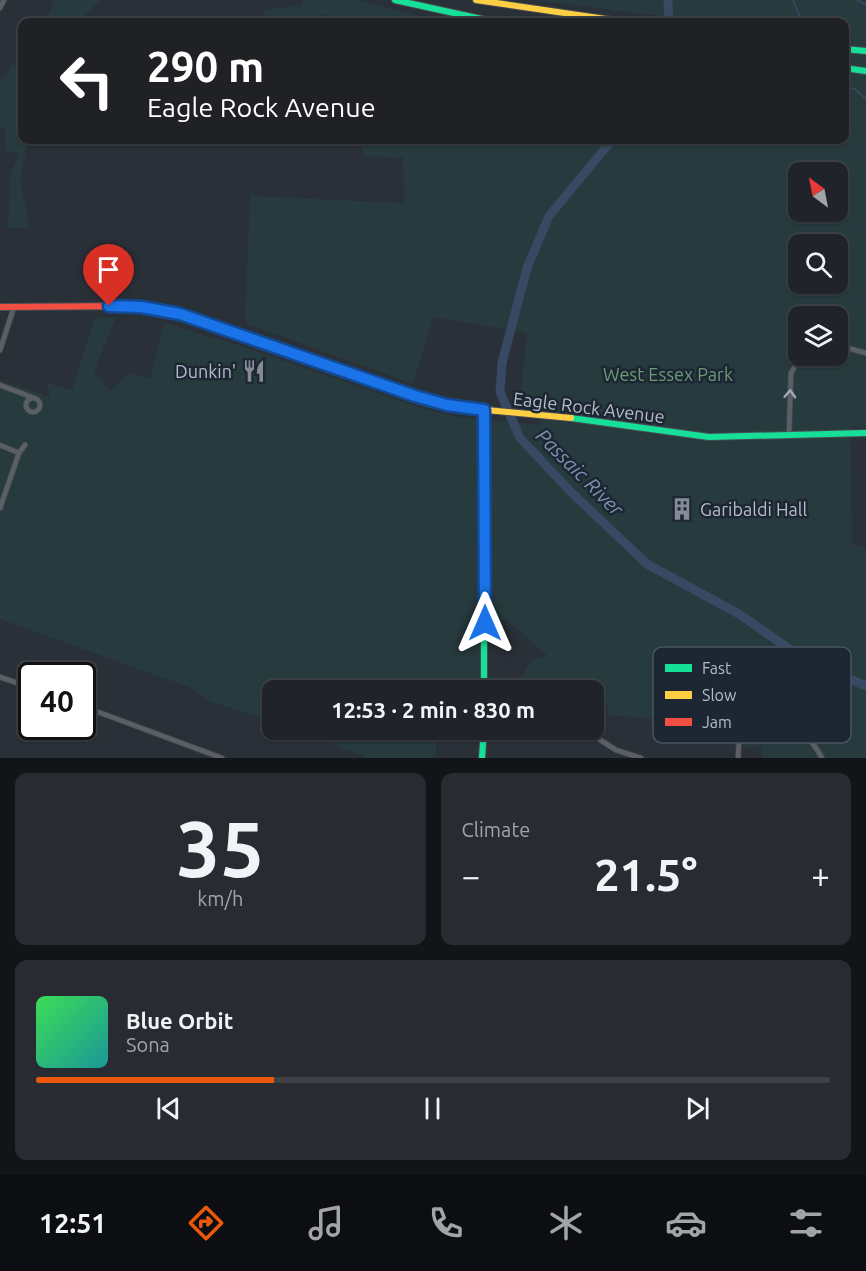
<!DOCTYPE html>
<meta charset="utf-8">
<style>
body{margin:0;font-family:Ubuntu,sans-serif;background:#282c32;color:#f1f3f6;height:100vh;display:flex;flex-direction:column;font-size:22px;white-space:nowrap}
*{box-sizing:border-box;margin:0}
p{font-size:20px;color:#a2a4a8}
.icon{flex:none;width:33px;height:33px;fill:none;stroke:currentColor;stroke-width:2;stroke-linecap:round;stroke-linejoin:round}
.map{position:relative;height:758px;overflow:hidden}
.drawer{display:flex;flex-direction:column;gap:15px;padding:15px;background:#121417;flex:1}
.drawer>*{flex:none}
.top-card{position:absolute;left:18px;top:18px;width:831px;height:126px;border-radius:12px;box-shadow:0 2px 4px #0004,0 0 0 2px #3d4147;background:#202124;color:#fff;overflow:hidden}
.needle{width:39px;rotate:328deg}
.fabs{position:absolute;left:788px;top:162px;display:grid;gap:12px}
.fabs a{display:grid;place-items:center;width:60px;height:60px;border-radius:12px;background:#20242a;box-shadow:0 2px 4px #0004,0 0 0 2px #3d4147;font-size:30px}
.speed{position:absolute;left:18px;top:662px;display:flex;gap:12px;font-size:30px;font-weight:700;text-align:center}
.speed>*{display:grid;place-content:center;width:78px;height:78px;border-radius:50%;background:#20242a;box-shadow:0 2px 4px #0004,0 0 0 2px #3d4147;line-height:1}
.speed .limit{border:3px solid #111;border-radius:9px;background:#fff;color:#111}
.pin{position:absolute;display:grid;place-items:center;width:51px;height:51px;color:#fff;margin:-62px -26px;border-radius:50% 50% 50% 0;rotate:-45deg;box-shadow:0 0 6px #0007}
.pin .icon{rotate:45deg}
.me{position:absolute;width:66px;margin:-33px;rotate:0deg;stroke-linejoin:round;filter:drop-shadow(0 0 4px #0008)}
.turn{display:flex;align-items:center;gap:21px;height:126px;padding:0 30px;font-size:27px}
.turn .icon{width:78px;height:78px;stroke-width:2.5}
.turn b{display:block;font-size:42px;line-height:51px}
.big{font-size:45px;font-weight:700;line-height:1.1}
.drawer .tile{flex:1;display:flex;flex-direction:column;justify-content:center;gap:9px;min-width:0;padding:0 21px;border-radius:12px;background:#282c32}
.drawer .dial{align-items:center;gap:0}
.dial b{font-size:78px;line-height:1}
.song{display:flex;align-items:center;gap:18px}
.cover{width:72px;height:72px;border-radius:9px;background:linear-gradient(135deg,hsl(130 70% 55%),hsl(180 70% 35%))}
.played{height:6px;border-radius:3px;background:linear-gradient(90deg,#ea580c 30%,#3d4147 30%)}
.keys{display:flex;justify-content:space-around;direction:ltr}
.heat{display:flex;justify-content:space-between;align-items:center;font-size:33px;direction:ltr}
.drawer .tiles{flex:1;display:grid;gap:15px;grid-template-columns:1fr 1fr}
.tile:last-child{grid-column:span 2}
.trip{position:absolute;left:262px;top:680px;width:342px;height:60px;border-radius:12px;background:#20242a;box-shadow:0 2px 4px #0004,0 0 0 2px #3d4147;font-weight:700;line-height:60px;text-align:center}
.menu{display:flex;height:96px;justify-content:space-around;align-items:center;background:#0d0e11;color:#a2a4a8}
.menu .icon{width:42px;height:42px}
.menu .on{color:#ea580c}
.menu b{font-size:27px;color:#f1f3f6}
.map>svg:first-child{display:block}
.green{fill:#273a3e;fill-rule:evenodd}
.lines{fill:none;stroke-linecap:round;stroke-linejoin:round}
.stream{stroke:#384963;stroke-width:1.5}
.river{stroke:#384963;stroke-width:9}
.street-casing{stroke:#484c53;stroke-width:6}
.fast-casing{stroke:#484c53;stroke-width:8}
.slow-casing{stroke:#484c53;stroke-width:8}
.jam-casing{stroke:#484c53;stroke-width:8}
.street{stroke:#5a5e66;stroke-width:4.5}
.fast{stroke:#16e098;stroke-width:6}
.slow{stroke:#ffcf43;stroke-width:6}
.jam{stroke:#f24e42;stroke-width:6}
.oneway{stroke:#a2a9b5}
.route-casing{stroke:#114b97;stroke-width:15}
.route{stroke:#1a73e8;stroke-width:10}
.labels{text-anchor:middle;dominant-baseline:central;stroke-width:5;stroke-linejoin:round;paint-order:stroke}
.poi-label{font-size:18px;fill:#b4bcc9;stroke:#1d2633;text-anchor:end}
.park-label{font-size:18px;fill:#6b9a76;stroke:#1d2633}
.street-label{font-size:18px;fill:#b4bcc9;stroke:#1d2633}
.water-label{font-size:20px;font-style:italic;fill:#7c92b1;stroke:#1d2633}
.key{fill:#1d2633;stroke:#4a5360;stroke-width:1.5}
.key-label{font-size:16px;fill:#b4bcc9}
</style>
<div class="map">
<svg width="866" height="758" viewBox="0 0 866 758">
<rect width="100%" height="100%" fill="#2a3038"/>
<path class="green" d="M53,0H100L79,22H43L51,11Z
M303,0H357L442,22H347L320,14L317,21L260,22L265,10L301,5Z
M535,0H866V428L850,426L852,545L866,547V758H763L761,745L744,748L741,722L723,704L694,722L609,715L604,699L594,695V690H533L517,684L493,690V683L521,678L530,662L547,655L507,620L486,617L485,690H273V721L212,702L191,688L0,619V380L50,397L47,383L72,390L95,318L116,317L94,371L110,391L129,373L150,379L164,323L238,345L430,411L464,418L540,425L537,403L520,401L527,333L433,317L413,384L245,323L250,196L404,203L403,158L363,156V140H844V22H691V20ZM798,172H837V212H798ZM798,244H837V284H798ZM798,316H837V356H798Z
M22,52V140H28L20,180L30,228H8L10,175L19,153L5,150L6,131L0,127V83Z
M296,729H442L436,735V758H368Z"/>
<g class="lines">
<path class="stream" d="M793,0L802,22
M857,0L866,5
M844,86L855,89L866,99"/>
<path class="river" d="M668,0L669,22
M612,140L549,216L527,268L502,363L500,392L520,438L572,493L647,564L739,614L804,659L866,686"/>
<g class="street-casing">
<path id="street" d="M0,8L4,0
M837,345L866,353
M0,350L14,307
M0,385L34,398
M26 405a7 7 0 1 1 14 0a7 7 0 1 1-14 0Z
M789,435L791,373L801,356
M0,445L19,453L0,508
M19,453L25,445
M0,677L32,688
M82,706L222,758
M583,729L616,750L641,758
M738,758L739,741L744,735C788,728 798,715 822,758"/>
</g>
<g class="fast-casing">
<path id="fast" d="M395,0L495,22
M844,49L866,51
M844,68L866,71
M484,410V690
M571,418L709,437L866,433
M482,758L484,729"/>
</g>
<g class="slow-casing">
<path id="slow" d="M476,0L626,22
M344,371L415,396L465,408L571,418"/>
</g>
<g class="jam-casing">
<path id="jam" d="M0,307L131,306L166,311L344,371"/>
</g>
<use href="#street" class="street"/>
<use href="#fast" class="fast"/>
<use href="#slow" class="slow"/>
<use href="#jam" class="jam"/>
</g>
<defs><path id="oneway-chevron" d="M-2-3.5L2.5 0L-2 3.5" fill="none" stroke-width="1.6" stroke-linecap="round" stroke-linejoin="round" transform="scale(1.5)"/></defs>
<use class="oneway" href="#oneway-chevron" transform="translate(790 394) rotate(-87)"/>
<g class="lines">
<g class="route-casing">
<path id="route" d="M109,306L141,307L180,314L415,396L447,405L484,410L485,623"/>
</g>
<use href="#route" class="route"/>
</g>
<defs>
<g id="restaurant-bare" transform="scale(1.8)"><path d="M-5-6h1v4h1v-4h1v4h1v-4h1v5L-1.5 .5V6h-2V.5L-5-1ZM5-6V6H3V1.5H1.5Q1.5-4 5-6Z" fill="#848b96" stroke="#1d2633" stroke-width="2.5" paint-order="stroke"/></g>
<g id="building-bare" transform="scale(1.8)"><path d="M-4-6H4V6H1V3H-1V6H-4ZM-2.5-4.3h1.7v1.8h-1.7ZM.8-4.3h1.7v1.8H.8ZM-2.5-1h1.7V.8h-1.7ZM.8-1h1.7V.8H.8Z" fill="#848b96" stroke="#1d2633" stroke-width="2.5" paint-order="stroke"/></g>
</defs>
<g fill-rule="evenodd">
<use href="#restaurant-bare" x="254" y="371"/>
<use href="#building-bare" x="682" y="509"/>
</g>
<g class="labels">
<g class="poi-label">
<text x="236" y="371">Dunkin'</text>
<text x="700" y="509" text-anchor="start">Garibaldi Hall</text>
</g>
<g class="park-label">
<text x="668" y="374">West Essex Park</text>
</g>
<g class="street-label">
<text transform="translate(589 407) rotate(7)">Eagle Rock Avenue</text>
</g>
<g class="water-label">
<text transform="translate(580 472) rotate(45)">Passaic River</text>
</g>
</g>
<rect x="653" y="647" width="198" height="96" rx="9" class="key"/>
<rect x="665" y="664" width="27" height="8" fill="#16e098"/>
<rect x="665" y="691" width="27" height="8" fill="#ffcf43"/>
<rect x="665" y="718" width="27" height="8" fill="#f24e42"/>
<g class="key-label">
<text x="702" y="674">Fast</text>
<text x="702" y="701">Slow</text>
<text x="702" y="728">Jam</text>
</g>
</svg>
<div class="fabs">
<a><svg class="needle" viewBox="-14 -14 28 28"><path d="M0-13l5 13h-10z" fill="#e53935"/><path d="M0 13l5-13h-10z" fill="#a2a4a8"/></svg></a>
<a><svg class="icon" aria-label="search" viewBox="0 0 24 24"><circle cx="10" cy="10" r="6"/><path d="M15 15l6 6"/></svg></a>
<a><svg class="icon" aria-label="layers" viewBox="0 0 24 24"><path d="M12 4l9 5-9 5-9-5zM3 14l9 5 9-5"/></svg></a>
</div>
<div class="speed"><div class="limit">40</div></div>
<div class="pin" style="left:109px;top:306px;background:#d93025"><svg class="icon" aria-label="arrive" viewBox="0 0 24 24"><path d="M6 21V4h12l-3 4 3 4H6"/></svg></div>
<svg class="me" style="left:485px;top:623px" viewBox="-20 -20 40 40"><path d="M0-17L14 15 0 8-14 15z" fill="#1a73e8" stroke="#fff" stroke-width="4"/></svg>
<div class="trip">12:53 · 2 min · 830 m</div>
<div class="top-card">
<div class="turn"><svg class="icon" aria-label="left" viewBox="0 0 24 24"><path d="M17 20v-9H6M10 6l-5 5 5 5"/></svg><div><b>290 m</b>Eagle Rock Avenue</div></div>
</div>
</div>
<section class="drawer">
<div class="tiles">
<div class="tile dial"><b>35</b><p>km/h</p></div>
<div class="tile"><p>Climate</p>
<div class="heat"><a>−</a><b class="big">21.5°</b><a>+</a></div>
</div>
<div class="tile">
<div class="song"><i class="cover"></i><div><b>Blue Orbit</b><p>Sona</p></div></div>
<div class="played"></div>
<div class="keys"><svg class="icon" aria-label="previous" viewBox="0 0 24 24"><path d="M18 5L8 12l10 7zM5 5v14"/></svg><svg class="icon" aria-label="pause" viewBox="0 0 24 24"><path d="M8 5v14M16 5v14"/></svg><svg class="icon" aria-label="next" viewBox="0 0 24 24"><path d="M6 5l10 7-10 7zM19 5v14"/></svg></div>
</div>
</div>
</section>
<nav class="menu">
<b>12:51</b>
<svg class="icon on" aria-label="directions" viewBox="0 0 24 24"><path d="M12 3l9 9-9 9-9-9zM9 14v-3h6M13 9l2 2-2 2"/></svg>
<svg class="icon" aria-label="music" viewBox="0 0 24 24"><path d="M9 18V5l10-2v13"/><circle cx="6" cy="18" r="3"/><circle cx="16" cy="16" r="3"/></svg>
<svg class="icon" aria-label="phone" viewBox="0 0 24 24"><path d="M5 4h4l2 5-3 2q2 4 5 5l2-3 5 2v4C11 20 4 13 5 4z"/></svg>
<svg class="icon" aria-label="climate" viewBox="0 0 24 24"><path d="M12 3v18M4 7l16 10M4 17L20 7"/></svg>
<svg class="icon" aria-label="car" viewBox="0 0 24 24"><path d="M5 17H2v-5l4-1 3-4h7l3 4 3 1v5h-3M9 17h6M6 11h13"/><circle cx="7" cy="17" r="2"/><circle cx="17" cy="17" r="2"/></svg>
<svg class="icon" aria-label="filters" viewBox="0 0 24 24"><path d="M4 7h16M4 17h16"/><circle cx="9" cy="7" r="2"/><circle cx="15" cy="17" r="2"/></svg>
</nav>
